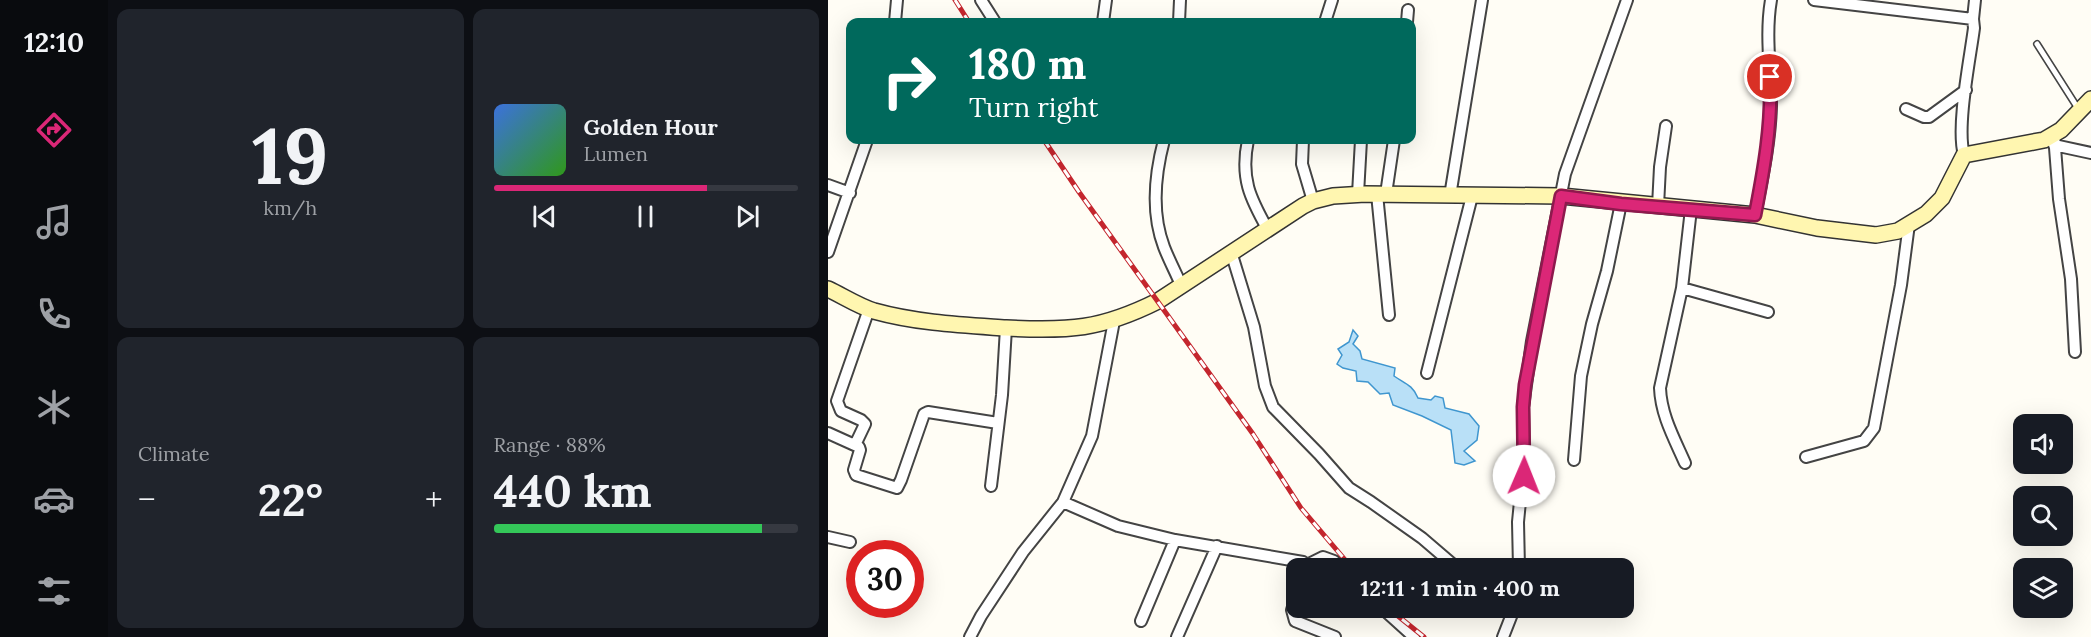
<!DOCTYPE html>
<meta charset="utf-8">
<style>
body{margin:0;font-family:Lora,serif;background:#20242c;color:#f1f3f6;height:100vh;display:flex;flex-direction:column;font-size:22px;white-space:nowrap}
*{box-sizing:border-box;margin:0}
p{font-size:20px;color:#9ea1a6}
.icon{flex:none;width:33px;height:33px;fill:none;stroke:currentColor;stroke-width:2;stroke-linecap:round;stroke-linejoin:round}
.map{position:relative;flex:1;overflow:hidden}
.details{display:flex;flex-direction:column;gap:9px;padding:9px;background:#0d0f14;width:720px}
.details>*{flex:none}
.hud{position:absolute;left:18px;top:18px;width:570px;height:126px;border-radius:12px;box-shadow:0 6px 24px #0002;background:#00695c;color:#fff;overflow:hidden}
.controls{position:absolute;left:1185px;top:414px;display:grid;gap:12px}
.controls a{display:grid;place-items:center;width:60px;height:60px;border-radius:12px;background:#171b24;box-shadow:0 6px 24px #0002;font-size:30px}
.speed{position:absolute;left:18px;top:540px;display:flex;gap:12px;font-size:30px;font-weight:700;text-align:center}
.speed>*{display:grid;place-content:center;width:78px;height:78px;border-radius:50%;background:#171b24;box-shadow:0 6px 24px #0002;line-height:1}
.speed .limit{border:9px solid #d22;background:#fff;color:#111}
.pin{position:absolute;display:grid;place-items:center;width:51px;height:51px;color:#fff;margin:-26px;border:3px solid #fff;border-radius:50%;box-shadow:0 2px 6px #0007}
.me{position:absolute;width:66px;margin:-33px;rotate:1deg;stroke-linejoin:round;filter:drop-shadow(0 0 4px #0008)}
.turn{display:flex;align-items:center;gap:21px;height:126px;padding:0 24px;font-size:27px}
.turn .icon{width:78px;height:78px;stroke-width:2.5}
.turn b{display:block;font-size:42px;line-height:51px}
.big{font-size:45px;font-weight:700;line-height:1.1}
.details .tile{flex:1;display:flex;flex-direction:column;justify-content:center;gap:9px;min-width:0;padding:0 21px;border-radius:12px;background:#20242c}
.details .dial{align-items:center;gap:0}
.dial b{font-size:78px;line-height:1}
.song{display:flex;align-items:center;gap:18px}
.cover{width:72px;height:72px;border-radius:9px;background:linear-gradient(135deg,hsl(220 70% 55%),hsl(110 70% 35%))}
.played{height:6px;border-radius:3px;background:linear-gradient(90deg,#db2777 70%,#363941 70%)}
.keys{display:flex;justify-content:space-around;direction:ltr}
.heat{display:flex;justify-content:space-between;align-items:center;font-size:33px;direction:ltr}
.charge{height:9px;border-radius:4px;background:linear-gradient(90deg,#34c759 88%,#363941 0)}
.details .tiles{flex:1;display:grid;gap:9px;grid-template-columns:repeat(2,1fr)}
.trip{position:absolute;left:458px;top:558px;width:348px;height:60px;border-radius:12px;background:#171b24;box-shadow:0 6px 24px #0002;font-weight:700;line-height:60px;text-align:center}
main{display:flex;flex:1;min-height:0}
.tabs{display:flex;flex-direction:column;width:108px;justify-content:space-around;align-items:center;background:#090b0e;color:#9ea1a6}
.tabs .icon{width:42px;height:42px}
.tabs .on{color:#db2777}
.tabs b{font-size:27px;color:#f1f3f6}
.map>svg:first-child{display:block}
.water{fill:#b9e0f7;stroke:#3f96cf;stroke-width:1.5}
.lines{fill:none;stroke-linecap:round;stroke-linejoin:round}
.lane-casing{stroke:#444;stroke-width:8}
.street-casing{stroke:#444;stroke-width:14}
.secondary-casing{stroke:#333;stroke-width:18}
.lane{stroke:#fff;stroke-width:5}
.street{stroke:#fff;stroke-width:10}
.secondary{stroke:#fff6b0;stroke-width:15}
.rail-casing{stroke:#c4262e;stroke-width:5}
.rail{stroke:#fff;stroke-width:3;stroke-dasharray:9;stroke-linecap:butt}
.route-casing{stroke:#8e194d;stroke-width:15}
.route{stroke:#db2777;stroke-width:10}
</style>
<main>
<nav class="tabs">
<b>12:10</b>
<svg class="icon on" aria-label="directions" viewBox="0 0 24 24"><path d="M12 3l9 9-9 9-9-9zM9 14v-3h6M13 9l2 2-2 2"/></svg>
<svg class="icon" aria-label="music" viewBox="0 0 24 24"><path d="M9 18V5l10-2v13"/><circle cx="6" cy="18" r="3"/><circle cx="16" cy="16" r="3"/></svg>
<svg class="icon" aria-label="phone" viewBox="0 0 24 24"><path d="M5 4h4l2 5-3 2q2 4 5 5l2-3 5 2v4C11 20 4 13 5 4z"/></svg>
<svg class="icon" aria-label="climate" viewBox="0 0 24 24"><path d="M12 3v18M4 7l16 10M4 17L20 7"/></svg>
<svg class="icon" aria-label="car" viewBox="0 0 24 24"><path d="M5 17H2v-5l4-1 3-4h7l3 4 3 1v5h-3M9 17h6M6 11h13"/><circle cx="7" cy="17" r="2"/><circle cx="17" cy="17" r="2"/></svg>
<svg class="icon" aria-label="filters" viewBox="0 0 24 24"><path d="M4 7h16M4 17h16"/><circle cx="9" cy="7" r="2"/><circle cx="15" cy="17" r="2"/></svg>
</nav>
<section class="details">
<div class="tiles">
<div class="tile dial"><b>19</b><p>km/h</p></div>
<div class="tile">
<div class="song"><i class="cover"></i><div><b>Golden Hour</b><p>Lumen</p></div></div>
<div class="played"></div>
<div class="keys"><svg class="icon" aria-label="previous" viewBox="0 0 24 24"><path d="M18 5L8 12l10 7zM5 5v14"/></svg><svg class="icon" aria-label="pause" viewBox="0 0 24 24"><path d="M8 5v14M16 5v14"/></svg><svg class="icon" aria-label="next" viewBox="0 0 24 24"><path d="M6 5l10 7-10 7zM19 5v14"/></svg></div>
</div>
<div class="tile"><p>Climate</p>
<div class="heat"><a>−</a><b class="big">22°</b><a>+</a></div>
</div>
<div class="tile"><p>Range · 88%</p><b class="big">440 km</b><div class="charge"></div></div>
</div>
</section>
<div class="map">
<svg width="1263" height="637" viewBox="0 0 1263 637">
<rect width="100%" height="100%" fill="#fffdf5"/>
<path class="water" d="M525,330L530,336L525,344L532,351L534,359L567,368L566,376C576,383 585,385 590,398L603,400L607,396L615,398L617,408L641,414L651,426L649,440L636,451L647,461L636,465L627,463L623,430L594,416L565,405L561,393L552,394L540,382L529,381L528,371L515,368L509,364L514,355L510,349L521,342Z"/>
<g class="lines">
<g class="lane-casing">
<path id="lane" d="M1209,44L1251,110"/>
</g>
<g class="street-casing">
<path id="street" d="M153,0L167,22
M986,0L1145,19
M67,22L69,0
M275,22L278,0
M351,22L352,0
M497,22L504,0
M579,22L580,10
M1078,109L1096,117H1101L1138,90
M1226,135L1231,199L1243,279L1247,352
M336,140C327,174 323,213 336,247C341,260 348,273 353,285
M420,140C412,178 422,198 440,230
M475,140L474,164L485,201
M1226,145L1263,153
M1136,155C1128,127 1142,59 1146,28L1145,19L1147,0
M0,185L22,193
M530,194L533,140
M549,194L561,315
M558,194L566,140
M622,196L654,0
M830,206L832,167L838,126
M927,215C934,179 942,143 943,106C943,70 937,35 943,0
M0,252L39,140
M404,255L426,327L437,386L445,407L491,454L521,488L543,502L594,538L629,568
M854,288L940,312
M599,373L644,196
M0,433L31,447L32,450L26,470L28,475L69,488L73,480L96,414L100,412L170,423
M27,445L37,424L33,420L13,411L9,401L41,309
M978,457L1036,441L1046,428L1073,285L1081,224
M746,460L753,376L764,324L779,271L793,203
M857,463C846,438 833,415 832,388L854,288L863,209
M163,486L174,395L178,328
M235,502L290,526L347,540L475,562L479,565V568
M0,537L22,542
M479,565L495,557L506,561L514,568
M691,568L690,522L696,460L695,407L704,341L737,174L799,0
M468,597L464,610L467,621L507,637
M554,608L586,637
M313,621L347,540
M142,637L153,616L195,552L235,502L264,436L286,321
M349,637L389,546
M675,637L686,609"/>
</g>
<g class="secondary-casing">
<path id="secondary" d="M0,289C15,296 30,306 46,311C89,323 134,325 178,328C241,331 272,330 330,301L475,206L485,201L505,196L537,194L733,196L927,215L989,228L1048,235L1070,231L1098,214L1114,198L1136,155L1216,140L1233,130L1263,99"/>
</g>
<use href="#lane" class="lane"/>
<use href="#street" class="street"/>
<use href="#secondary" class="secondary"/>
<g class="rail-casing">
<path id="rail" d="M127,0L141,22
M216,140L251,192L425,434L473,508L524,568
M560,608L596,637"/>
</g>
<use href="#rail" class="rail"/>
</g>
<g class="lines">
<g class="route-casing">
<path id="route" d="M696,476L695,407L697,385L733,196L793,204L927,215C936,169 944,124 942,77"/>
</g>
<use href="#route" class="route"/>
</g>
</svg>
<div class="controls">
<a><svg class="icon" aria-label="sound" viewBox="0 0 24 24"><path d="M4 9h4l5-4v14l-5-4H4zM17 9q2 3 0 6"/></svg></a>
<a><svg class="icon" aria-label="search" viewBox="0 0 24 24"><circle cx="10" cy="10" r="6"/><path d="M15 15l6 6"/></svg></a>
<a><svg class="icon" aria-label="layers" viewBox="0 0 24 24"><path d="M12 4l9 5-9 5-9-5zM3 14l9 5 9-5"/></svg></a>
</div>
<div class="speed"><div class="limit">30</div></div>
<div class="pin" style="left:942px;top:77px;background:#d93025"><svg class="icon" aria-label="arrive" viewBox="0 0 24 24"><path d="M6 21V4h12l-3 4 3 4H6"/></svg></div>
<svg class="me" style="left:696px;top:476px" viewBox="-20 -20 40 40"><circle r="19" fill="#fff"/><path d="M0-13L10 11 0 6-10 11z" fill="#db2777"/></svg>
<div class="trip">12:11 · 1 min · 400 m</div>
<div class="hud">
<div class="turn"><svg class="icon" aria-label="right" viewBox="0 0 24 24"><path d="M7 20v-9h11M14 6l5 5-5 5"/></svg><div><b>180 m</b>Turn right</div></div>
</div>
</div>
</main>
